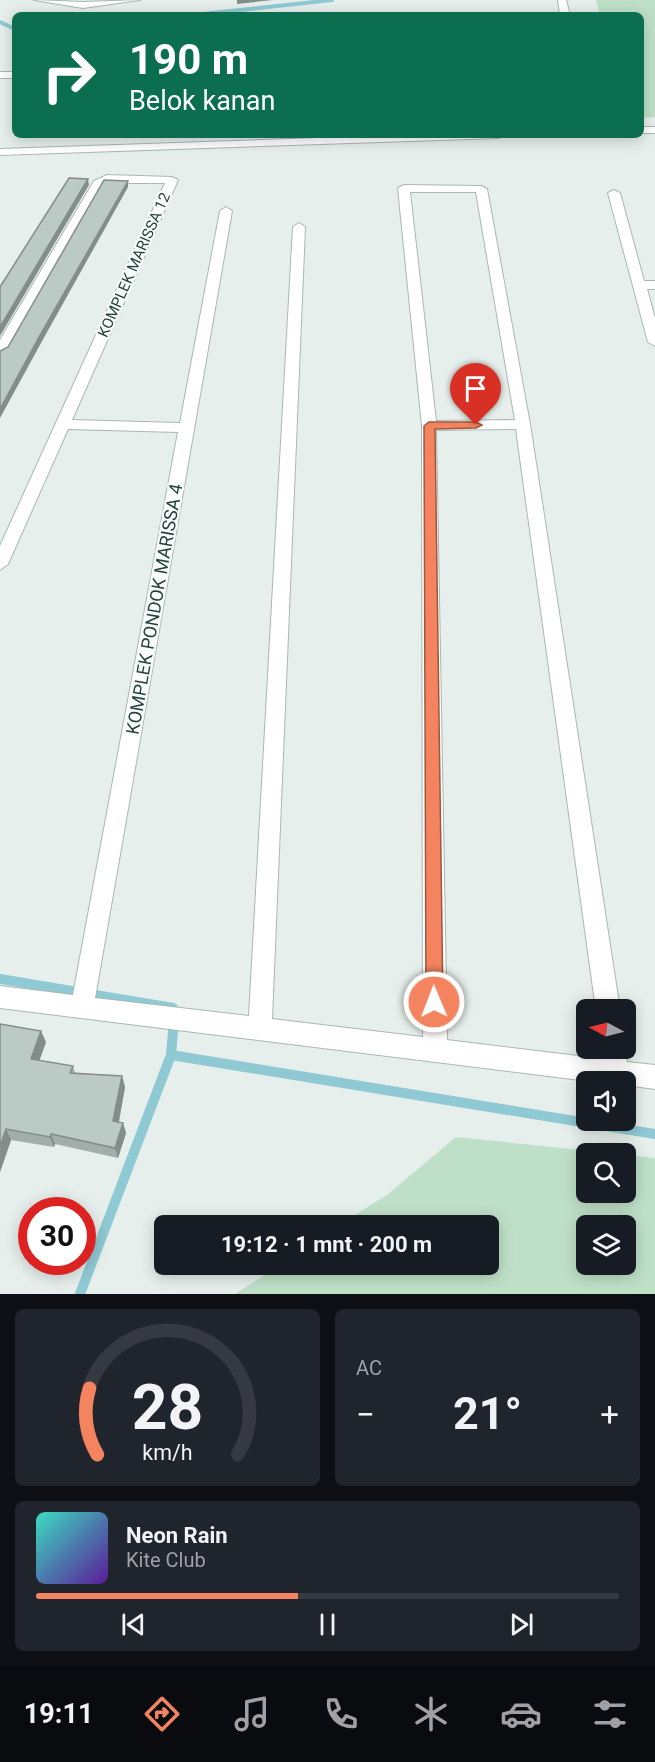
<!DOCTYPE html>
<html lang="id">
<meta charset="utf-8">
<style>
body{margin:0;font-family:Roboto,sans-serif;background:#20242c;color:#f1f3f6;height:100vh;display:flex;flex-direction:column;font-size:22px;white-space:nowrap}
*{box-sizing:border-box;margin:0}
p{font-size:20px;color:#9ea1a6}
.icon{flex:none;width:33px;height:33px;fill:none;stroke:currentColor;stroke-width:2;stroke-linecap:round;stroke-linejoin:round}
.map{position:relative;height:1294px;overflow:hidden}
.side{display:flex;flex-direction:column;gap:15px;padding:15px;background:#0d0f14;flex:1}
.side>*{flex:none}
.hud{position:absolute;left:12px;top:12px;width:632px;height:126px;border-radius:9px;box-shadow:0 3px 15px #0003;background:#0b6e4f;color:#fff;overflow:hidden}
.needle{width:39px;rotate:277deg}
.tools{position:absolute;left:576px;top:999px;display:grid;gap:12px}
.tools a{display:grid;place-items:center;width:60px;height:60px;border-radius:9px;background:#171b24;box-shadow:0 3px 15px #0003;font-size:30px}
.speed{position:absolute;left:18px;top:1197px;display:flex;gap:12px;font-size:30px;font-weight:700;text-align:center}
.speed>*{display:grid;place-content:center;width:78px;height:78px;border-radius:50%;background:#171b24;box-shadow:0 3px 15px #0003;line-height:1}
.speed .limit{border:9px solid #d22;background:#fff;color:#111}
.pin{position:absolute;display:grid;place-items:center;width:51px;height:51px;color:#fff;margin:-62px -26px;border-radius:50% 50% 50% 0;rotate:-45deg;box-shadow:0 0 6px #0007}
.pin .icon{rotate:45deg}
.me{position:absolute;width:66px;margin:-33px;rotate:359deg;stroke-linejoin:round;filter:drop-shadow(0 0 4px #0008)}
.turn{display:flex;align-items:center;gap:21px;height:126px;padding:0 18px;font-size:27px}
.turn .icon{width:78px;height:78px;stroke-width:2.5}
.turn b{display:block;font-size:42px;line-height:51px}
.big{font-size:45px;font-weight:700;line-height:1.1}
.side .card{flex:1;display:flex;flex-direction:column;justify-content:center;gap:9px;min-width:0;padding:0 21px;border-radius:9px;background:#20242c}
.side .dial{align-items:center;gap:0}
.dial svg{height:156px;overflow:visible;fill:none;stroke:#363941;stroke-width:7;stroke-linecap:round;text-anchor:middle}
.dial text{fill:#f1f3f6;stroke:none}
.song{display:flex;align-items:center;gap:18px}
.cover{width:72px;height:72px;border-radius:9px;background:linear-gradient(135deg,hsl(170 70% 55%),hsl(270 70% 35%))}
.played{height:6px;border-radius:3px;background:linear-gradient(90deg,#f4845f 45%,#363941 45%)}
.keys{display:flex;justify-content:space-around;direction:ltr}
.heat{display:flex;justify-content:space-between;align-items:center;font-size:33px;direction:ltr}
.side .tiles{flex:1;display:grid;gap:15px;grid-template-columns:1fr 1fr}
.card:last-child{grid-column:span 2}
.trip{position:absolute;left:154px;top:1215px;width:345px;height:60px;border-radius:9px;background:#171b24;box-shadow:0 3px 15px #0003;font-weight:700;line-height:60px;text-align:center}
.tab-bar{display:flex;height:96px;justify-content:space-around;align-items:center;background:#090b0e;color:#9ea1a6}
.tab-bar .icon{width:42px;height:42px}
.tab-bar .active{color:#f4845f}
.tab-bar b{font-size:27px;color:#f1f3f6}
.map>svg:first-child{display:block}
.green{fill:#bfe0c8;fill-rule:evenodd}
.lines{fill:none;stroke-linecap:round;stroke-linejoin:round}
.stream-far1{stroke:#8ec9d4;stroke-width:4}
.stream{stroke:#8ec9d4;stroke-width:10}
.minor-casing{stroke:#a8b8b2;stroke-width:2}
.minor{fill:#fff;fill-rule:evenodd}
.wall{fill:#a1aea9}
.shaded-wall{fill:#838d89}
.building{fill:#bbcac4;stroke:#838d89;stroke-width:1.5}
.route{fill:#f4845f;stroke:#9f563e;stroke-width:1.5}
.labels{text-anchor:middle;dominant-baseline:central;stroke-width:4.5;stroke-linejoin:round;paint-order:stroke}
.far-street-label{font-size:15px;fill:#24423a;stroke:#f7fbf9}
.street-label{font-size:18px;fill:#24423a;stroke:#f7fbf9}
</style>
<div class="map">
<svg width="655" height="1294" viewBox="0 0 655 1294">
<rect width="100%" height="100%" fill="#e6efeb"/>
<path class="green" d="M596,0H655V117L641,118L640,15H600Z
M456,1137L610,1153L586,1154V1192H626V1155L655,1158V1294H235L280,1265L489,1264V1226L340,1225L388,1194ZM586,1226H626V1264H586Z"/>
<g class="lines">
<path class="stream-far1" d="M193,15L332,0
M0,22L15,29"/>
<path class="stream" d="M0,979L173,1008
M171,1055L655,1134
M80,1294L171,1055L174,1020"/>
<g class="minor-casing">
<path id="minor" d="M34,0L83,2L140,0L83,8Z
M558,0H566L570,15H560Z
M0,72H15V78H0Z
M640,127H655V133H640Z
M404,135H504L499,138L0,155V149Z
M107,175L172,177L178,180L72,420L180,423L220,211L226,207L232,211L95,998L249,1016L293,227L299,223L305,227L272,1019L423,1037L422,426L398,188L404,185L481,186L487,189L530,424L620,1010H596L516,429L436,430L447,1040L603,1059L601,1048H625L627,1062L655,1065V1089L626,1085V1082H596L0,1008V986L73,995L178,432L68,429L8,564L0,570V546L165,183H104L7,352L0,356V340L94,181ZM410,192H476L515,420L436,421Z
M614,190L620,193L644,281H655V289H647L655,318V346L648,342L608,193Z"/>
</g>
<use href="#minor" class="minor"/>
</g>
<path class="wall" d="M0,1024L46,1042L39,1061L73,1066L75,1073L122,1076L125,1087L119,1122L123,1123L126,1133L118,1158L55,1144L54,1147L11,1140L0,1172Z"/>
<path class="shaded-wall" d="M237,0H273L237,4Z
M88,179L89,185L0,336V327Z
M128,181V187L41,343L0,418V409L39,337Z
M41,1031L46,1042L36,1070L31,1059Z
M122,1076L125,1087L117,1131L113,1121Z
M123,1123L126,1133L118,1158L115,1148Z
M6,1129L11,1140L0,1172V1146Z
M51,1134L55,1144L54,1147L50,1137Z"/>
<path class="building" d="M69,178L88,179L0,327V287Z
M104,180L128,181L39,337L0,409V351L8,347Z
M0,1024L41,1031L31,1059L73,1066L70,1073L122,1076L113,1121L123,1123L115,1148L51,1134L50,1137L6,1129L0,1146Z"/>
<path class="route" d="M429,422H476L482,425L476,428L435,429L443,1002L440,1007L434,1010L428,1007L426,1002L424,426Z"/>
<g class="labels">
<g class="far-street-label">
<text transform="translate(134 265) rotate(-66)">KOMPLEK MARISSA 12</text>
</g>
<g class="street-label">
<text transform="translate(154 609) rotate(-80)">KOMPLEK PONDOK MARISSA 4</text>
</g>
</g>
</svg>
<div class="tools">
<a><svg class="needle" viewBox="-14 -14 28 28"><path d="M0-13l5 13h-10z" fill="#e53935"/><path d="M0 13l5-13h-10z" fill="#9ea1a6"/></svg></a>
<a><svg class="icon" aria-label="sound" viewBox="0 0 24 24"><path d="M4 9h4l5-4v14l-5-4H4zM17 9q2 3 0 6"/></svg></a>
<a><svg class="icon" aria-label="search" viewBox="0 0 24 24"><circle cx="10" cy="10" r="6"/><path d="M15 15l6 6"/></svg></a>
<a><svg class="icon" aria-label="layers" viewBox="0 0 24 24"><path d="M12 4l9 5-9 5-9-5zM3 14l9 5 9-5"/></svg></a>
</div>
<div class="speed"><div class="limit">30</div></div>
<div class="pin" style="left:476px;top:425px;background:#d93025"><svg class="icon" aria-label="arrive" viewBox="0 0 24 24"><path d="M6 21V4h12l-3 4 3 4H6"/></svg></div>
<svg class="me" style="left:434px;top:1002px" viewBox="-20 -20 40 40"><circle r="17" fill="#f4845f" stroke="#fff" stroke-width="3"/><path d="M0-11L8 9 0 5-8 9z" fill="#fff"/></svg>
<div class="trip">19:12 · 1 mnt · 200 m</div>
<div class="hud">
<div class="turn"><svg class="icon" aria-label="right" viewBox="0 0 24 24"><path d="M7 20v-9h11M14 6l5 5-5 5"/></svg><div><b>190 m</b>Belok kanan</div></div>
</div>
</div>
<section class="side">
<div class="tiles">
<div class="card dial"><svg viewBox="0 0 100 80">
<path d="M14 69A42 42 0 1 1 86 69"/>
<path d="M14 69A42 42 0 0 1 10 35" stroke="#f4845f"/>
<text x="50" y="56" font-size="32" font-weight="700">28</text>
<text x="50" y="72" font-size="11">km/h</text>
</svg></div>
<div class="card"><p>AC</p>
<div class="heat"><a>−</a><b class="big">21°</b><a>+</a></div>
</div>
<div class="card">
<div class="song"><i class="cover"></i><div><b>Neon Rain</b><p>Kite Club</p></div></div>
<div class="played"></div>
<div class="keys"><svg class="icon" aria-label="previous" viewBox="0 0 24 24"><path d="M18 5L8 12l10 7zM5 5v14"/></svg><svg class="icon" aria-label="pause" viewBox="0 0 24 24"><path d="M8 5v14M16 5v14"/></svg><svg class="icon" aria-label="next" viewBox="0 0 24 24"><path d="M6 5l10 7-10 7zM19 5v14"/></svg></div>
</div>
</div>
</section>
<nav class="tab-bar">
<b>19:11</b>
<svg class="icon active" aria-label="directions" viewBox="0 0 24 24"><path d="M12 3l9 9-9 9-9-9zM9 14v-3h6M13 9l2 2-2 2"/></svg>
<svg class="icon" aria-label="music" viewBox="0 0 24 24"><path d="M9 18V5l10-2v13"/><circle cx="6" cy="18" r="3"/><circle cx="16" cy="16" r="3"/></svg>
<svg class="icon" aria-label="phone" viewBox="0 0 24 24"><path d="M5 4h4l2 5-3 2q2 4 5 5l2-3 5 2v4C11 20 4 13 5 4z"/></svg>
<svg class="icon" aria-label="climate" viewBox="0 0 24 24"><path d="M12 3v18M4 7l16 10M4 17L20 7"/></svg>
<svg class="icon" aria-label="car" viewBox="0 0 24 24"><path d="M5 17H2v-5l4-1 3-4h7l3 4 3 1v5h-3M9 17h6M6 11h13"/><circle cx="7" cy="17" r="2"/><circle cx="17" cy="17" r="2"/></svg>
<svg class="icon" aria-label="filters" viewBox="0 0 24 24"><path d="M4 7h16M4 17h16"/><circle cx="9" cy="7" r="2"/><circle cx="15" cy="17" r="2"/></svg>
</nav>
